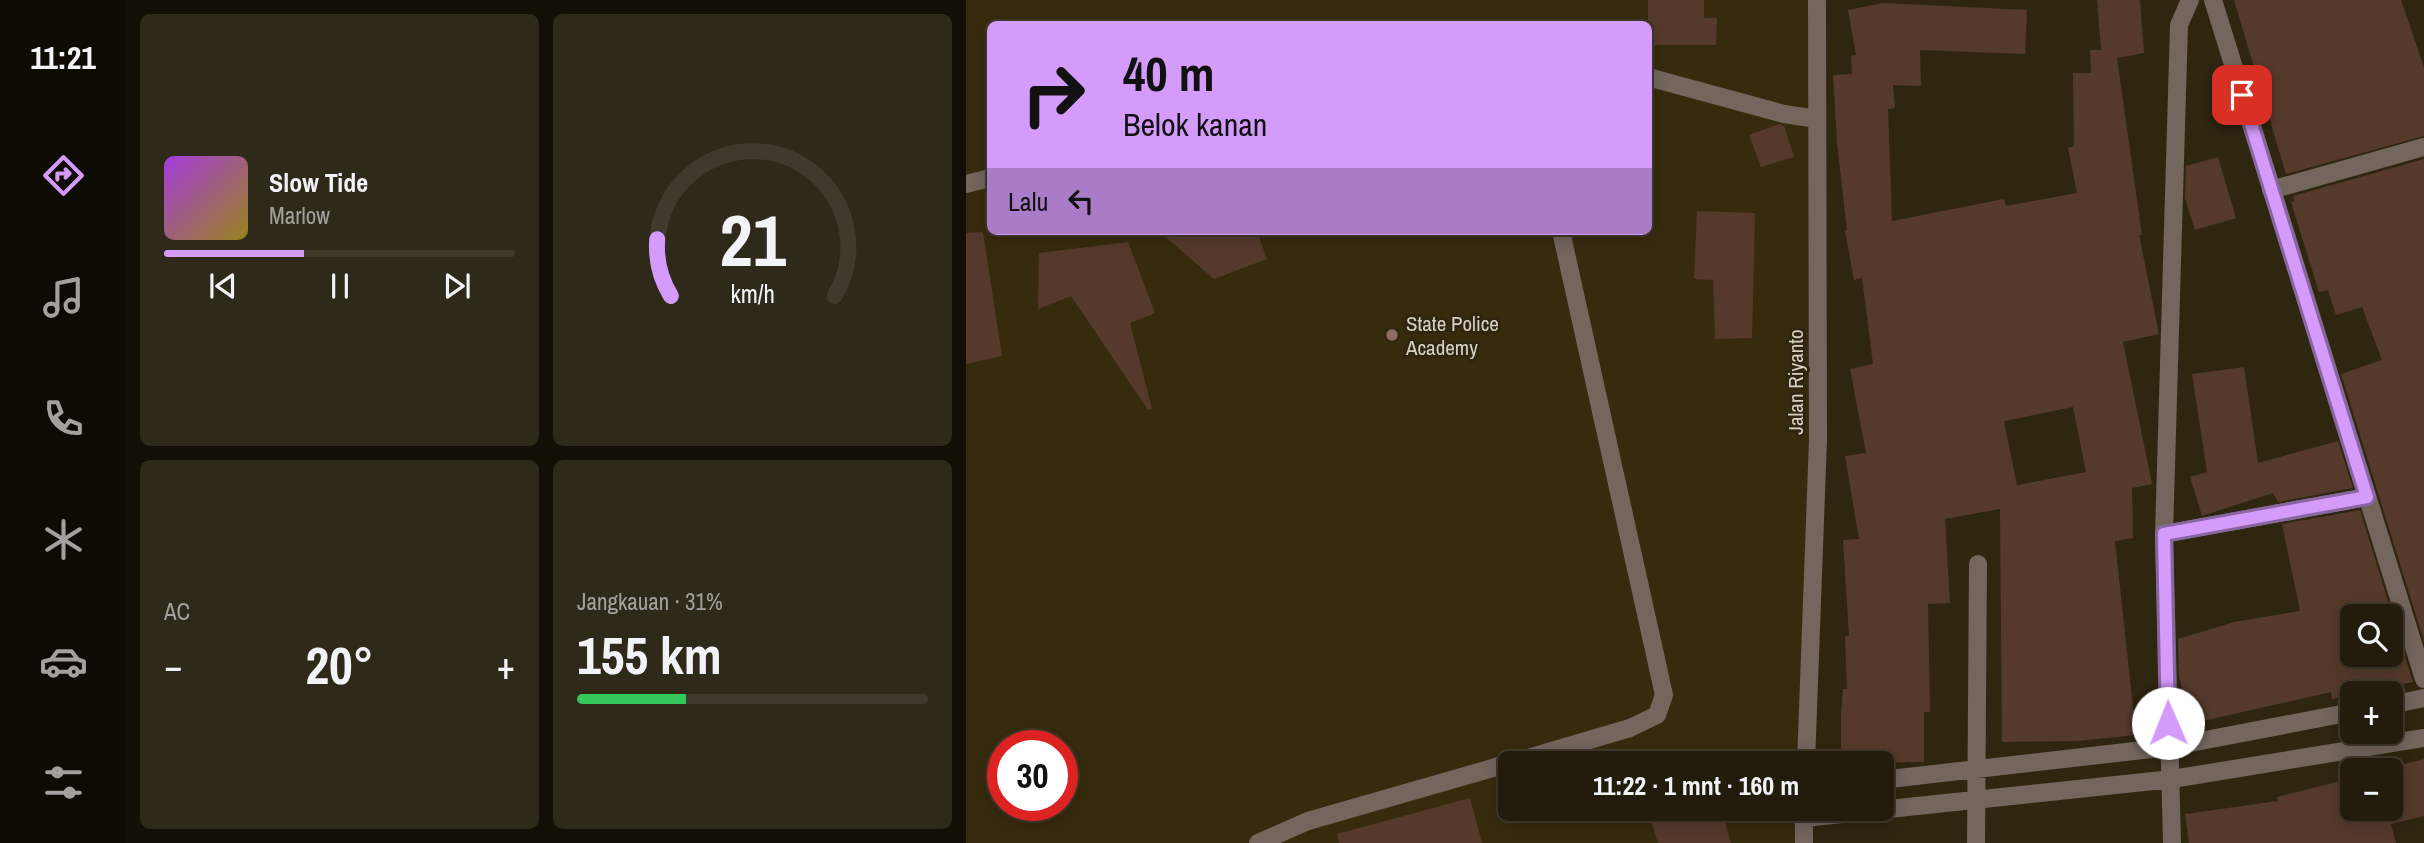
<!DOCTYPE html>
<html lang="id">
<meta charset="utf-8">
<style>
body{margin:0;font-family:"Archivo Narrow",sans-serif;background:#2f291a;color:#f1f3f6;height:100vh;display:flex;flex-direction:column;font-size:26px;white-space:nowrap}
*{box-sizing:border-box;margin:0}
p{font-size:23px;color:#a3a19d}
.icon{flex:none;width:38px;height:38px;fill:none;stroke:currentColor;stroke-width:2;stroke-linecap:round;stroke-linejoin:round}
.map{position:relative;flex:1;overflow:hidden}
.details{display:flex;flex-direction:column;gap:14px;padding:14px;background:#130f07;width:840px}
.details>*{flex:none}
.hud{position:absolute;left:21px;top:21px;width:665px;height:214px;border-radius:10px;box-shadow:0 4px 18px #0003,0 0 0 2px #403a2d;background:#d59bfb;color:#111;overflow:hidden}
.controls{position:absolute;left:1374px;top:604px;display:grid;gap:14px}
.controls a{display:grid;place-items:center;width:63px;height:63px;border-radius:10px;background:#231c0c;box-shadow:0 4px 18px #0003,0 0 0 2px #403a2d;font-size:35px}
.speed{position:absolute;left:21px;top:730px;display:flex;gap:14px;font-size:35px;font-weight:700;text-align:center}
.speed>*{display:grid;place-content:center;width:91px;height:91px;border-radius:50%;background:#231c0c;box-shadow:0 4px 18px #0003,0 0 0 2px #403a2d;line-height:1}
.speed .limit{border:10px solid #d22;background:#fff;color:#111}
.pin{position:absolute;display:grid;place-items:center;width:60px;height:60px;color:#fff;margin:-30px;border-radius:14px;box-shadow:0 4px 10px #0006}
.me{position:absolute;width:77px;margin:-38px;rotate:359deg;stroke-linejoin:round;filter:drop-shadow(0 0 5px #0008)}
.turn{display:flex;align-items:center;gap:24px;height:147px;padding:0 21px;font-size:32px}
.turn .icon{width:91px;height:91px;stroke-width:2.5}
.turn b{display:block;font-size:49px;line-height:60px}
.then{display:flex;align-items:center;height:66px;padding:0 21px;background:#0003;gap:14px;font-size:26px}
.big{font-size:52px;font-weight:700;line-height:1.1}
.details .widget{flex:1;display:flex;flex-direction:column;justify-content:center;gap:10px;min-width:0;padding:0 24px;border-radius:10px;background:#2f291a}
.details .dial{align-items:center;gap:0}
.dial svg{height:182px;overflow:visible;fill:none;stroke:#403a2d;stroke-width:7;stroke-linecap:round;text-anchor:middle}
.dial text{fill:#f1f3f6;stroke:none}
.song{display:flex;align-items:center;gap:21px}
.cover{width:84px;height:84px;border-radius:10px;background:linear-gradient(135deg,hsl(280 70% 55%),hsl(50 70% 35%))}
.played{height:7px;border-radius:4px;background:linear-gradient(90deg,#d59bfb 40%,#403a2d 40%)}
.keys{display:flex;justify-content:space-around;direction:ltr}
.heat{display:flex;justify-content:space-between;align-items:center;font-size:38px;direction:ltr}
.charge{height:10px;border-radius:5px;background:linear-gradient(90deg,#34c759 31%,#403a2d 0)}
.details .tiles{flex:1;display:grid;gap:14px;grid-template-columns:repeat(2,1fr)}
.trip{position:absolute;left:532px;top:751px;width:396px;height:70px;border-radius:10px;background:#231c0c;box-shadow:0 4px 18px #0003,0 0 0 2px #403a2d;font-weight:700;line-height:70px;text-align:center}
main{display:flex;flex:1;min-height:0}
.tab-bar{display:flex;flex-direction:column;width:126px;justify-content:space-around;align-items:center;background:#0e0b05;color:#a3a19d}
.tab-bar .icon{width:49px;height:49px}
.tab-bar .active{color:#d59bfb}
.tab-bar b{font-size:32px;color:#f1f3f6}
.map>svg:first-child{display:block}
.built{fill:#372b0e;fill-rule:evenodd}
.building{fill:#553a2b;fill-rule:evenodd}
.lines{fill:none;stroke-linecap:round;stroke-linejoin:round}
.minor{stroke:#72665d;stroke-width:18}
.route-casing{stroke:#8a65a3;stroke-width:18}
.route{stroke:#d59bfb;stroke-width:12}
.education-dot{fill:#8d6e63;stroke:#2f2610;stroke-width:2.5}
.labels{text-anchor:middle;dominant-baseline:central;stroke-width:6;stroke-linejoin:round;paint-order:stroke}
.poi-label{font-size:21px;fill:#d6d1c4;stroke:#2f2610;text-anchor:start}
.street-label{font-size:21px;fill:#d6d1c4;stroke:#2f2610}
</style>
<main>
<nav class="tab-bar">
<b>11:21</b>
<svg class="icon active" aria-label="directions" viewBox="0 0 24 24"><path d="M12 3l9 9-9 9-9-9zM9 14v-3h6M13 9l2 2-2 2"/></svg>
<svg class="icon" aria-label="music" viewBox="0 0 24 24"><path d="M9 18V5l10-2v13"/><circle cx="6" cy="18" r="3"/><circle cx="16" cy="16" r="3"/></svg>
<svg class="icon" aria-label="phone" viewBox="0 0 24 24"><path d="M5 4h4l2 5-3 2q2 4 5 5l2-3 5 2v4C11 20 4 13 5 4z"/></svg>
<svg class="icon" aria-label="climate" viewBox="0 0 24 24"><path d="M12 3v18M4 7l16 10M4 17L20 7"/></svg>
<svg class="icon" aria-label="car" viewBox="0 0 24 24"><path d="M5 17H2v-5l4-1 3-4h7l3 4 3 1v5h-3M9 17h6M6 11h13"/><circle cx="7" cy="17" r="2"/><circle cx="17" cy="17" r="2"/></svg>
<svg class="icon" aria-label="filters" viewBox="0 0 24 24"><path d="M4 7h16M4 17h16"/><circle cx="9" cy="7" r="2"/><circle cx="15" cy="17" r="2"/></svg>
</nav>
<section class="details">
<div class="tiles">
<div class="widget">
<div class="song"><i class="cover"></i><div><b>Slow Tide</b><p>Marlow</p></div></div>
<div class="played"></div>
<div class="keys"><svg class="icon" aria-label="previous" viewBox="0 0 24 24"><path d="M18 5L8 12l10 7zM5 5v14"/></svg><svg class="icon" aria-label="pause" viewBox="0 0 24 24"><path d="M8 5v14M16 5v14"/></svg><svg class="icon" aria-label="next" viewBox="0 0 24 24"><path d="M6 5l10 7-10 7zM19 5v14"/></svg></div>
</div>
<div class="widget dial"><svg viewBox="0 0 100 80">
<path d="M14 69A42 42 0 1 1 86 69"/>
<path d="M14 69A42 42 0 0 1 8 44" stroke="#d59bfb"/>
<text x="50" y="56" font-size="32" font-weight="700">21</text>
<text x="50" y="72" font-size="11">km/h</text>
</svg></div>
<div class="widget"><p>AC</p>
<div class="heat"><a>−</a><b class="big">20°</b><a>+</a></div>
</div>
<div class="widget"><p>Jangkauan · 31%</p><b class="big">155 km</b><div class="charge"></div></div>
</div>
</section>
<div class="map">
<svg width="1458" height="843" viewBox="0 0 1458 843">
<rect width="100%" height="100%" fill="#2f2610"/>
<path class="built" d="M0,0H851L840,763H544V808L838,809V843H0ZM24,24H682V231H24ZM37,746H96V805H37Z"/>
<path class="building" d="M682,0H738V18H751L750,45H682Z
M1131,0H1174L1178,53L1151,58L1176,235H1173L1193,334L1157,342L1186,484L1166,488L1167,538L1149,541L1170,735L1112,741L1036,742L1034,509L979,519L984,603L962,604L964,712H958V762L875,763V714L877,689H881L879,636H883L877,540L893,539L879,456L900,453L884,369L907,364L896,278L888,280L879,231L881,230L871,143L867,75L886,74L885,56L890,55L882,10L917,3L1061,10L1059,54L954,50L955,86L927,85L929,108L922,109L926,221L1038,199L1040,206L1111,193L1102,148L1108,146L1107,73H1125L1124,50H1135ZM1107,407L1120,472L1051,485L1038,421Z
M1268,0H1435L1458,67V136L1320,174Z
M813,124L818,126L828,157L795,167L783,135Z
M1252,157L1270,218L1229,230L1219,198L1220,166Z
M1458,159V641L1375,374L1416,360L1396,307L1370,315L1362,290L1353,292L1325,202L1328,201L1327,196Z
M731,211L789,213L786,338L749,339L747,280L728,279Z
M193,231H291L301,259L248,279Z
M17,232L36,356L0,364V233Z
M162,242L189,313L164,323L186,409L182,410L105,296L72,309L73,253Z
M1278,367L1292,463L1372,441L1387,488L1312,502L1307,493L1236,516L1224,477L1241,472L1226,374Z
M1394,510L1447,682L1366,699L1365,692L1223,724L1213,675L1212,639L1268,622L1334,611L1316,524ZM1386,616H1424V654H1386Z
M1458,759V816L1425,824L1430,843H1223L1219,814L1312,801L1311,797L1386,778V808H1424V770H1416Z
M504,798L516,843H373L371,834Z
M681,808H755L765,843H692Z"/>
<g class="lines">
<path class="minor" d="M1247,0L1458,679
M682,77L818,114L851,119
M0,184L24,178
M1305,190L1458,147
M1198,534L1401,497
M1424,705L1458,698
M545,763L664,728L691,715L698,695L595,231
M840,763L852,440L851,0
M915,780L1203,747L1386,712
M838,818L1206,779L1458,738
M292,843L342,821L544,763
M838,843V808
M1010,843L1012,564
M1206,843L1198,534L1213,25L1224,0"/>
</g>
<g class="lines">
<g class="route-casing">
<path id="route" d="M1202,723L1198,534L1401,497L1276,95"/>
</g>
<use href="#route" class="route"/>
</g>
<circle class="education-dot" cx="426" cy="335" r="7"/>
<g class="labels">
<g class="poi-label">
<text x="440" y="323">State Police<tspan x="440" dy="24">Academy</tspan></text>
</g>
<g class="street-label">
<text transform="translate(829 382) rotate(-90)">Jalan Riyanto</text>
</g>
</g>
</svg>
<div class="controls">
<a><svg class="icon" aria-label="search" viewBox="0 0 24 24"><circle cx="10" cy="10" r="6"/><path d="M15 15l6 6"/></svg></a>
<a>+</a>
<a>−</a>
</div>
<div class="speed"><div class="limit">30</div></div>
<div class="pin" style="left:1276px;top:95px;background:#d93025"><svg class="icon" aria-label="arrive" viewBox="0 0 24 24"><path d="M6 21V4h12l-3 4 3 4H6"/></svg></div>
<svg class="me" style="left:1202px;top:723px" viewBox="-20 -20 40 40"><circle r="19" fill="#fff"/><path d="M0-13L10 11 0 6-10 11z" fill="#d59bfb"/></svg>
<div class="trip">11:22 · 1 mnt · 160 m</div>
<div class="hud">
<div class="turn"><svg class="icon" aria-label="right" viewBox="0 0 24 24"><path d="M7 20v-9h11M14 6l5 5-5 5"/></svg><div><b>40 m</b>Belok kanan</div></div>
<div class="then">Lalu<svg class="icon" aria-label="left" viewBox="0 0 24 24"><path d="M17 20v-9H6M10 6l-5 5 5 5"/></svg></div>
</div>
</div>
</main>
